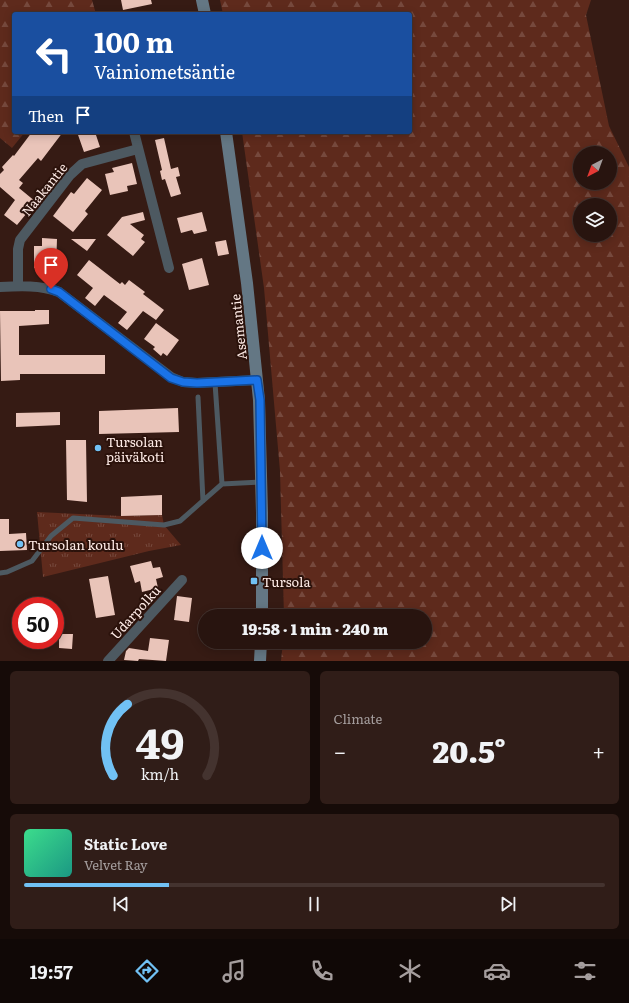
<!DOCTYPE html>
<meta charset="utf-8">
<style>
body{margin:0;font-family:Literata,serif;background:#301d18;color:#f1f3f6;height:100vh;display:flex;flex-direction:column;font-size:15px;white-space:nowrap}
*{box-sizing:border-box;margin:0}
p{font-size:13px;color:#a59e9e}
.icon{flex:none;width:22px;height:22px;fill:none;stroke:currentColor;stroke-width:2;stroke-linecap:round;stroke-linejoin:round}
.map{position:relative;height:661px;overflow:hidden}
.side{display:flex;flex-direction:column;gap:10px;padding:10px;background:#160b08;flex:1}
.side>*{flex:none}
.banner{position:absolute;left:12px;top:12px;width:400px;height:122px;border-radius:4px;box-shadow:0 2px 10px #0003,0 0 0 1px #44332f;background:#1a4fa0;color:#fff;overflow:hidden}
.needle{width:26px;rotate:221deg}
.fabs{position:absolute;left:573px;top:146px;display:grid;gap:8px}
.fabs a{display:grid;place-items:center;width:44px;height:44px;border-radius:50%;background:#28140f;box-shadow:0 2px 10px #0003,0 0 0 1px #44332f;font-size:20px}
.speed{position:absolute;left:12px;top:597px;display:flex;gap:8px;font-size:20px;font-weight:700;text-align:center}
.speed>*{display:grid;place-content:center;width:52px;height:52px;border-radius:50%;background:#28140f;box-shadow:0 2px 10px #0003,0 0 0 1px #44332f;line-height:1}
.speed .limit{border:6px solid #d22;background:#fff;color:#111}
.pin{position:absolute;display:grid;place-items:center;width:34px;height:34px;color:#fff;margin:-41px -17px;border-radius:50% 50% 50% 0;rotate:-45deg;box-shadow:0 0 4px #0007}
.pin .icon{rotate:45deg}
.me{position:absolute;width:44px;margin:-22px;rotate:0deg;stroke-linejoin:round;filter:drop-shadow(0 0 3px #0008)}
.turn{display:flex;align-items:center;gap:14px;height:84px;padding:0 16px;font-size:18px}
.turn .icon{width:52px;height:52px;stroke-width:2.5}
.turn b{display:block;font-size:28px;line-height:34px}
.then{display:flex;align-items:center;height:38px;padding:0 16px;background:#0003;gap:8px;font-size:15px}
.big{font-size:30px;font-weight:800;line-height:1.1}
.side .card{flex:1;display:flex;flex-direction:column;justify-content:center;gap:6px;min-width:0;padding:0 14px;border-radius:6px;background:#301d18}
.side .dial{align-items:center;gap:0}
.dial svg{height:104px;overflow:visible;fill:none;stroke:#44332f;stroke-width:7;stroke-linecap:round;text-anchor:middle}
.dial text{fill:#f1f3f6;stroke:none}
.song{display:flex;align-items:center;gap:12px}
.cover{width:48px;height:48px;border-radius:6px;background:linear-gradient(135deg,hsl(150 70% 55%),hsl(170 70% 35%))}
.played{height:4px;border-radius:2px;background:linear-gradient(90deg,#71c1f4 25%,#44332f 25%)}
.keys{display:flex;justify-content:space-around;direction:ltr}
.heat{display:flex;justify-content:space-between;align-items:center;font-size:22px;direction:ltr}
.side .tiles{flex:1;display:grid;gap:10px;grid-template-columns:1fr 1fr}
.card:last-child{grid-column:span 2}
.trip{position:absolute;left:198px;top:609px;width:234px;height:40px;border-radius:20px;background:#28140f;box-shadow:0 2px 10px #0003,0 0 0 1px #44332f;font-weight:800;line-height:40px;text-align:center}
.tab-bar{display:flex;height:64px;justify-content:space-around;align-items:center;background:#100806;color:#a59e9e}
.tab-bar .icon{width:28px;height:28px}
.tab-bar .selected{color:#71c1f4}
.tab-bar b{font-size:18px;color:#f1f3f6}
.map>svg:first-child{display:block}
.forest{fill:url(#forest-firs);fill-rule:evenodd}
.park{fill:url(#park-tufts)}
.building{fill:#e9c4b9}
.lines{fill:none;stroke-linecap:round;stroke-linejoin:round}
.lane{stroke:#4d5961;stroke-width:5}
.street{stroke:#4d5961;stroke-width:10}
.secondary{stroke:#647784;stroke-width:12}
.route-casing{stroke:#114b97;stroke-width:10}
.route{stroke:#1a73e8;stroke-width:7}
.poi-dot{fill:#71c1f4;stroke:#2b120b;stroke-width:1.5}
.labels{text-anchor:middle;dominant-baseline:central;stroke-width:4;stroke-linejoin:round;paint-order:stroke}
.street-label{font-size:13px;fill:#feebe6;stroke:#2b120b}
.poi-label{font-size:13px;fill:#feebe6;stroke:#2b120b;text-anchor:start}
</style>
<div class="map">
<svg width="629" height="661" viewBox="0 0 629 661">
<defs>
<pattern id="forest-firs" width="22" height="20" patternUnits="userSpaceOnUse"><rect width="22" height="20" fill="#5e2a1c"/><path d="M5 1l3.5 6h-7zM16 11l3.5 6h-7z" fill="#76493d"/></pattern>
<pattern id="park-tufts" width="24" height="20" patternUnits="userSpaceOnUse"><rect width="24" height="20" fill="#5e2a1c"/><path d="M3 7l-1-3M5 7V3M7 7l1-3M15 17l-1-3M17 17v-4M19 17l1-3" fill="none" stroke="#76493d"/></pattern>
</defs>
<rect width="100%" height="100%" fill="#361b14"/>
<path class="forest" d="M0,0H92L96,14H14V132H25L12,148L0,138Z
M220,0H591L586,15L609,126L629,167V661H281L283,642H425V616H284L280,471L264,288L242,132H410V14H223ZM580,153H610V183H580ZM580,205H610V235H580Z"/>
<path class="park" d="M37,512L121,516L162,515L164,525L181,545L149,551L43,577Z"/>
<path class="building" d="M121,0H151L152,4L123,10Z
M32,132H63L41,161L38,158L19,180L23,183L19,188L36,202L17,225L4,215L15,200L0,187V174L4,170L2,167L13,155L14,156Z
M77,132H95L100,147L84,152Z
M164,138L171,169L178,167L180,176L176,177L181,194L171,197L165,179L162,180L160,171L162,170L155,140Z
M132,163L137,184L127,186L128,191L110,195L105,174L114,172L112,168Z
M87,178L102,190L85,211L88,214L73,232L53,216L71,192L74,194Z
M143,212L145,220L130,224L144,235L141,239L145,242L133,256L107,235L122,217Z
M202,212L207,231L194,234L192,230L181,233L177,218Z
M42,238L57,239L56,269L34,268V246H42Z
M71,239H96L87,251Z
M226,240L229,254L218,256L215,242Z
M202,258L209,285L189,290L182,264Z
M89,260L120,284L122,282L125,285L129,280L145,292L143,294L164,310L156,320L143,311L127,330L118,323L127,312L104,295L95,306L85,298L93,288L77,275Z
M35,310H49V324L19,326V355H105V374H20V380L1,381L0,311H35Z
M156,323L179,340L167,356L163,353L161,356L153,349L155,347L144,339Z
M178,408L179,432L99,434V411Z
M60,412V425L16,427V413Z
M66,440H86L87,502L67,500Z
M162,495V515L121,516V497Z
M0,519H9V534L26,533L27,550L0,551Z
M151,561L153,568L160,567L163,577L156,579L158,588L142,592L140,581L135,583L130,566Z
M108,576L115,615L96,618L89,579Z
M177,596L192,598L189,622L174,620Z
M59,634H73L72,649L59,648Z
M150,638L169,640L166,661L139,659L138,661L124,660L126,651L129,648L148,651Z"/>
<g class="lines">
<path class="lane" d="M215,383L222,484
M198,397L203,501
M0,573L7,572L32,561L51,536L73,518L164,525L180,521L222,484L261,482"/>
<path class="street" d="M134,132L169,268
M18,286V249L20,240L70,175L82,164L138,149
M0,287C20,286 41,285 59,292L171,377L183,382L197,383L257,380
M108,661L182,580"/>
<path class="secondary" d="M202,0L205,14
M226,132L247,283L259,400L262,513V616
M260,661L261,642"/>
</g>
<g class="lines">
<g class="route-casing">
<path id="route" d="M51,289L59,292L171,378L183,382L197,383L257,380L260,400L262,548"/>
</g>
<use href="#route" class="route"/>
</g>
<g class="poi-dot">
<circle cx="98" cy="448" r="4"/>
<circle cx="20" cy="544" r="4"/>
<rect x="250" y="577" width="8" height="8" rx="2"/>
</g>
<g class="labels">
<g class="street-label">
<text transform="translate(44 189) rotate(-51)">Naakantie</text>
<text transform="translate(238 327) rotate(-96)">Asemantie</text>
<text transform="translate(135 612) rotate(-48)">Udarpolku</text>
</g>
<g class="poi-label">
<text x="106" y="441">Tursolan<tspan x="106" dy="15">päiväkoti</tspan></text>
<text x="28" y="544">Tursolan koulu</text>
<text x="262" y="581">Tursola</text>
</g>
</g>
</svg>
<div class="fabs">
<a><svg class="needle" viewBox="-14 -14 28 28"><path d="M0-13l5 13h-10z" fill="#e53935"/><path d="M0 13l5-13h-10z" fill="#a59e9e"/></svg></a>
<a><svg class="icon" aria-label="layers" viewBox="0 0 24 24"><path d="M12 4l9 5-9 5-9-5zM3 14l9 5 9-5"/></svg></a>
</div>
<div class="speed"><div class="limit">50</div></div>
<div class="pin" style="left:51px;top:289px;background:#d93025"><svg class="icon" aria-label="arrive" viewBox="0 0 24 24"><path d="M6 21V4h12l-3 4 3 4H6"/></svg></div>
<svg class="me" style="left:262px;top:548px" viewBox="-20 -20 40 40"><circle r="19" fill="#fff"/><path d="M0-13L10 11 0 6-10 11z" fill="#1a73e8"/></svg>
<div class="trip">19:58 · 1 min · 240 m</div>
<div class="banner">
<div class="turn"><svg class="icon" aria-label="left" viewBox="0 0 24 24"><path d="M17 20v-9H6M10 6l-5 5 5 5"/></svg><div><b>100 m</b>Vainiometsäntie</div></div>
<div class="then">Then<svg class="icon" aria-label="arrive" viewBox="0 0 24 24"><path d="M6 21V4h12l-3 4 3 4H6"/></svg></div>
</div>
</div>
<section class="side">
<div class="tiles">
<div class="card dial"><svg viewBox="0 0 100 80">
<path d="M14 69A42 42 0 1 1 86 69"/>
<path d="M14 69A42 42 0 0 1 25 14" stroke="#71c1f4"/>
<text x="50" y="56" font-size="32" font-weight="700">49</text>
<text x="50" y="72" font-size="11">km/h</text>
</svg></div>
<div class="card"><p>Climate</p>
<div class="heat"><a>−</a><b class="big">20.5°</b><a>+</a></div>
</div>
<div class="card">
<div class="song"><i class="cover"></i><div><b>Static Love</b><p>Velvet Ray</p></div></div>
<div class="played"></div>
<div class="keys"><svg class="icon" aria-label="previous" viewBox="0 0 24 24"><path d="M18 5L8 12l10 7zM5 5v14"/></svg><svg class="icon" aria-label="pause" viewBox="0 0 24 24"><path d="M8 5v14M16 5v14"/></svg><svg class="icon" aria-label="next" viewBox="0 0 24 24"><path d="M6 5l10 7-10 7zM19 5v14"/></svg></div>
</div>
</div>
</section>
<nav class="tab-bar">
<b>19:57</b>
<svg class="icon selected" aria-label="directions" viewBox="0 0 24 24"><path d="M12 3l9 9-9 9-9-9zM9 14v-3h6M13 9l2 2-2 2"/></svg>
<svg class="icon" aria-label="music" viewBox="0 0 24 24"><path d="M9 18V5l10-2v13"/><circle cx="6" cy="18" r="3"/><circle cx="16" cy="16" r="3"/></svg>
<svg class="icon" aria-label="phone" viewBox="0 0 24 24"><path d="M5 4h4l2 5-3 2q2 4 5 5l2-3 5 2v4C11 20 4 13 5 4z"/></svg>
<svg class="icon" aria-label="climate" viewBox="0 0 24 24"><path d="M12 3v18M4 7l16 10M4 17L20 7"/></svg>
<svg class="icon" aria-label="car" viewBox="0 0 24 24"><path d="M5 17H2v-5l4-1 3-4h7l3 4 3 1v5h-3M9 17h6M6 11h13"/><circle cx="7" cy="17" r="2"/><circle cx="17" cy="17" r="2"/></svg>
<svg class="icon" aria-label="filters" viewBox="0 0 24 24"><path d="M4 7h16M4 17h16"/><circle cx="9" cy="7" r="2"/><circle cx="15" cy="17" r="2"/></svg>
</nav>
